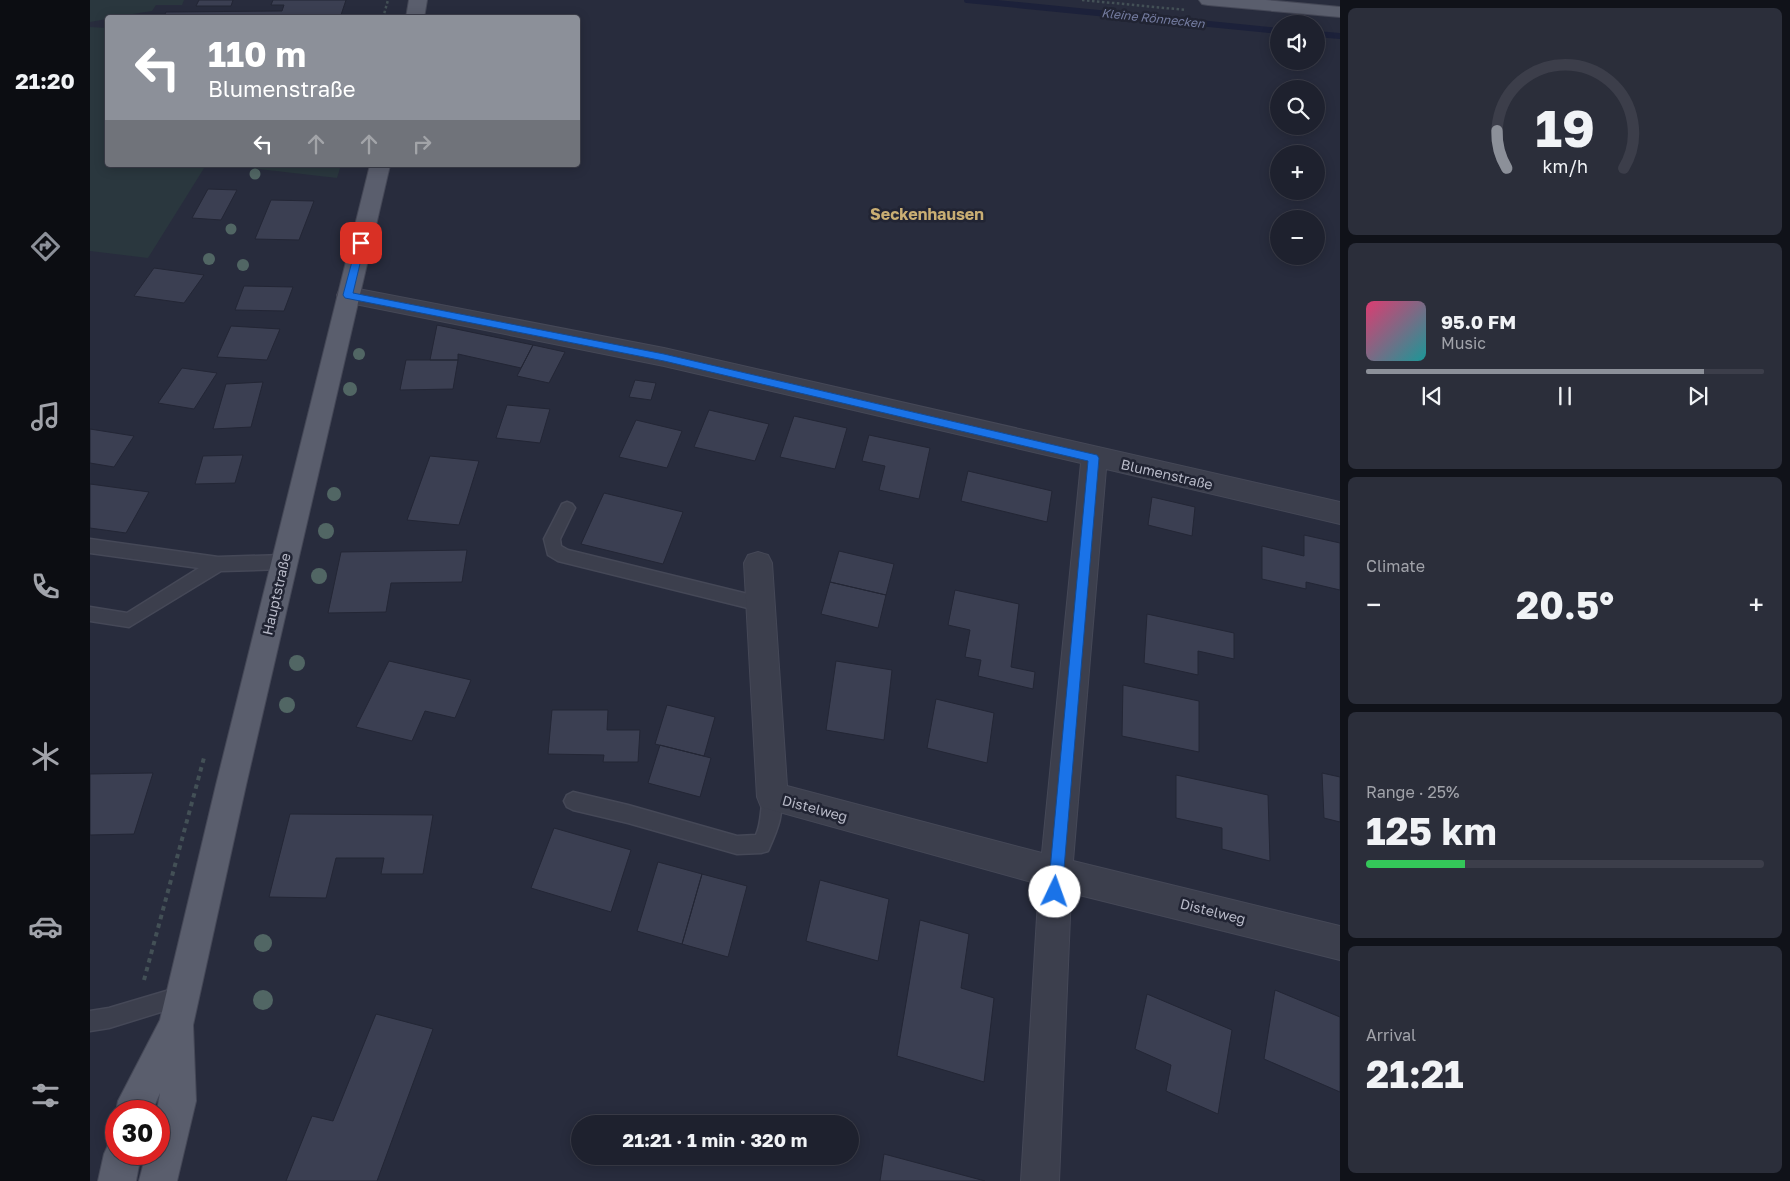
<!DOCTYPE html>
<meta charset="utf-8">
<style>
body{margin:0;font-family:"Golos Text",sans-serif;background:#2b2e3a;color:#f1f3f6;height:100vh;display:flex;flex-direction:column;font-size:19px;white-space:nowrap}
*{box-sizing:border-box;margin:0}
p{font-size:16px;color:#a1a3aa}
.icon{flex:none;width:28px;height:28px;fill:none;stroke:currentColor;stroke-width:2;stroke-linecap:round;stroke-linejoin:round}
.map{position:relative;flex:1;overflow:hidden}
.side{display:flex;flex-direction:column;gap:8px;padding:8px;background:#101219;width:450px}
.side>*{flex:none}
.banner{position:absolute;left:15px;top:15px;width:475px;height:152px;border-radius:5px;box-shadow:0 2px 12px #0003,0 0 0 1px #3c3e4a;background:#8c9099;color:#fff;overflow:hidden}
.buttons{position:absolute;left:1180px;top:15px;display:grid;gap:10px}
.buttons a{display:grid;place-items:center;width:55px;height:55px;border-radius:50%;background:#1e212e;box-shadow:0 2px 12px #0003,0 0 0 1px #3c3e4a;font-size:25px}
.speed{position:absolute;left:15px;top:1100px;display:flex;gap:10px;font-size:25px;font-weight:700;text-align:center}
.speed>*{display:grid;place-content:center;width:65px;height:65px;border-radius:50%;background:#1e212e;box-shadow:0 2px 12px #0003,0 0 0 1px #3c3e4a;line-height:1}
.speed .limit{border:8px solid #d22;background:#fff;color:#111}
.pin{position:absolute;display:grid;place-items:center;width:42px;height:42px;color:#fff;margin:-21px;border-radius:10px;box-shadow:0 2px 8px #0006}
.me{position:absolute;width:55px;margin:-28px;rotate:3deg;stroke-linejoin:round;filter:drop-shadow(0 0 4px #0008)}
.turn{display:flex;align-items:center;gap:18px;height:105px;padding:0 20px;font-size:22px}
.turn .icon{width:65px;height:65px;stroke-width:2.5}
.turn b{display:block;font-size:35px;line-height:42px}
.lanes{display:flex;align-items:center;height:48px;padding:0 20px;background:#0003;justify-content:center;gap:25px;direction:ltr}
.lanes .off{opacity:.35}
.big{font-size:38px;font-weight:700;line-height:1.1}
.side .tile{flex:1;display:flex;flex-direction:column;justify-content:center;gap:8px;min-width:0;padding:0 18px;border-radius:8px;background:#2b2e3a}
.side .dial{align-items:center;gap:0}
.dial svg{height:130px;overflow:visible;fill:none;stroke:#3c3e4a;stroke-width:7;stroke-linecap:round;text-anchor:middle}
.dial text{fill:#f1f3f6;stroke:none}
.song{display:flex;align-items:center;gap:15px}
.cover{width:60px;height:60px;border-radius:8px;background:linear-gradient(135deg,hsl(340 70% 55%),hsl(180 70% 35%))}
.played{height:5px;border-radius:2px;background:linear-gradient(90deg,#8c9099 85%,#3c3e4a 85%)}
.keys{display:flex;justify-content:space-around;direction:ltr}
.heat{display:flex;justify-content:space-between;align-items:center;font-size:28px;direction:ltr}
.charge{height:8px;border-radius:4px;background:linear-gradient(90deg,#34c759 25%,#3c3e4a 0)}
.trip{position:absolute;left:481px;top:1115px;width:288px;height:50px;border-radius:25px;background:#1e212e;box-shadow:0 2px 12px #0003,0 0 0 1px #3c3e4a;font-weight:700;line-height:50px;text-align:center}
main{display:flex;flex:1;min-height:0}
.tab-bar{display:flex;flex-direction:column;width:90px;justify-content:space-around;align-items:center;background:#0c0d12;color:#a1a3aa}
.tab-bar .icon{width:35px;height:35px}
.tab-bar .on{color:#8c9099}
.tab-bar b{font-size:22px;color:#f1f3f6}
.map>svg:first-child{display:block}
.green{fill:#2a373e}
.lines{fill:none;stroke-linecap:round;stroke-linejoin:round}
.stream{stroke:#1c213a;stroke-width:6}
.building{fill:#3b3f52;stroke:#232635}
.service-casing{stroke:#454857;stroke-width:3}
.minor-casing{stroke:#454857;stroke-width:2}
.primary-casing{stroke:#454857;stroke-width:2}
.path-far1{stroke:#435056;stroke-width:2.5;stroke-dasharray:2.5 2.5;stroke-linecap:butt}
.path{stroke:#435056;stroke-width:4;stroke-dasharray:4.5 4.5;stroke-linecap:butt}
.service{fill:#3c3f4d;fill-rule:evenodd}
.minor{fill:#3c3f4d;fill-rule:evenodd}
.primary{fill:#5a5e6d;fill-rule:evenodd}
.tree{fill:#516664}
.route{fill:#1a73e8;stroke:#114b97}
.labels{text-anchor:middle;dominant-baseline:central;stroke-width:5;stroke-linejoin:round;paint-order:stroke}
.far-water-label{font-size:12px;font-style:italic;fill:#767ea3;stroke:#212433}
.street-label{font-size:14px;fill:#b8bac8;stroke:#212433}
.far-district-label{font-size:16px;font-weight:bold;fill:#c9ae73;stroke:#212433}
</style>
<main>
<nav class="tab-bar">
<b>21:20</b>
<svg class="icon on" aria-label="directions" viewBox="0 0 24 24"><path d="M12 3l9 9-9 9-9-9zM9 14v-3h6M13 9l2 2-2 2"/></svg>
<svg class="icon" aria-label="music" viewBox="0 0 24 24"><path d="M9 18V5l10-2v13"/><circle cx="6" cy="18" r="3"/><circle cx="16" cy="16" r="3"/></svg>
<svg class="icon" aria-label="phone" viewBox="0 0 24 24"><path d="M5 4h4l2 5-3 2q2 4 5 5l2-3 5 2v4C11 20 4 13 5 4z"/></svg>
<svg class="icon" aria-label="climate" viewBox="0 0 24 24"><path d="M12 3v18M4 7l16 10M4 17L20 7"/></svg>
<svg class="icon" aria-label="car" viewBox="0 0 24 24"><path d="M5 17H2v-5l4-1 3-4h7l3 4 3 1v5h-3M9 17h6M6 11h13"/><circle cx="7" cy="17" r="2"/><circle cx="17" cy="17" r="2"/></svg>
<svg class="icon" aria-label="filters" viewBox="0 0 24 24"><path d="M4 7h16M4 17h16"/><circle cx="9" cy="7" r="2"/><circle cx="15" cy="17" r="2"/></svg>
</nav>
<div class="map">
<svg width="1250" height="1181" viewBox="0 0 1250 1181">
<rect width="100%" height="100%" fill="#282c3d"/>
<path class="green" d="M0,0H94L92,5H66L62,11L18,18L17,19L0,22Z
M0,27L17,28L18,165H116L58,258L0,251Z
M133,165H251L247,178Z"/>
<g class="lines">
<path class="stream" d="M877,0L1189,31
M1226,34L1250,36"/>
</g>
<path class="building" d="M109,0H143L141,6H106Z
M183,0H256L250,18H73L76,12L192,11L194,5H181Z
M118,189L147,190L131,220L102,218Z
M181,200L224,201L209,240L165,239Z
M64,268L114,275L94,303L44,296Z
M154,286L203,287L194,311L145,310Z
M347,325L443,345L431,368L368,354V360H340Z
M141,326L190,329L177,360L127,357Z
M443,345L475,352L459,383L427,376Z
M316,360H368L363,389L310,390Z
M92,368L127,373L104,409L68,403Z
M545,380L566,383L561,400L539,397Z
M173,382L161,427L123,429L136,384Z
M417,405L460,409L450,443L406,438Z
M619,410L679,424L665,461L604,447Z
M704,416L757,428L745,469L690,457Z
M546,420L592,431L577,468L529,457Z
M0,429L44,436L24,467L0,463Z
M779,435L840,448L829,499L789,490L795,466L772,461Z
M153,455L145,483L105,484L113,456Z
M340,456L389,461L369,525L317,520Z
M878,471L962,491L957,522L871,501Z
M0,484L59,492L36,533L0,528Z
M514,493L593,512L573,564L491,544Z
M1062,497L1105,507L1102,536L1058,525Z
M1214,535L1250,543V590L1216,582V589L1172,579V546L1214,556Z
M377,550L372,582L301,583L296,612L238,613L251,552Z
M749,551L804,564L796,595L740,582Z
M740,582L796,595L788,628L731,614Z
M865,590L929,604L921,667L945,672L943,689L888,676L891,660L875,657L880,630L858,625Z
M1057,614L1144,633V659L1108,651V675L1054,663Z
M299,661L381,680L365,718L335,711L322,741L266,727Z
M746,661L802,670L794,740L736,730Z
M1033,685L1109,701V752L1032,736Z
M846,699L904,713L897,763L837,748Z
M577,705L625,717L614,756L565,744Z
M462,710H518L517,730H550L548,762H513L514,755L458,754Z
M570,745L621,758L610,797L558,783Z
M63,773L44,834L0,835V774Z
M1232,773L1250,777V822L1234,818Z
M1086,775L1178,795L1180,861L1132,849V828L1086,818Z
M200,814L343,815L333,874H291L294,858H246L236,898L179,897Z
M464,828L541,850L521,912L441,888Z
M568,862L612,874L592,944L547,931Z
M612,874L657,886L638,957L592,944Z
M730,880L799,899L788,961L716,941Z
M830,920L879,934L871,988L904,998L894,1082L807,1056Z
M1185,990L1250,1017V1092L1174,1059Z
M1057,994L1142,1030L1128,1114L1076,1091L1081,1065L1045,1049Z
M286,1014L343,1029L287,1181H196L222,1116L243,1121Z
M794,1154L895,1181H790Z"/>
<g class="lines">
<g class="service-casing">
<path id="service" d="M477,502L482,504L485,508L470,539L471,546L478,550L670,597L676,599L678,604L676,609L670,611L468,561L458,555L454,539L472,504Z
M0,539L128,557L194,555L200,557L202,562L200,567L194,569L131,571L39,627L0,621V607L37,613L109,568L0,553Z
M682,788L688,791C697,810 686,833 678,851L671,853L647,854L538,823L483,810L477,807L474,801L477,795L483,792L538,805L647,836L666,835C673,820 669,805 676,791Z
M93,986L100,989L103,996L100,1003L19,1028L0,1031V1011L19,1008Z"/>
</g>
<g class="minor-casing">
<path id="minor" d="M258,287L574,348L1250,502V524L1016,469L983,861L1250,926V960L981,893L969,1181H931L949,884L671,807L667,797L654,563L658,555L668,552L678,555L682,563L697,786L952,853L991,463L574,366L250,301L247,295L250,289Z"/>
</g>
<g class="primary-casing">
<path id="primary" d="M319,0H337L334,18H316Z
M1109,0H1176L1250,7V17L1118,5L1112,4Z
M280,165H300L156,785L103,1025L106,1101L87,1181H49L56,1154H69L67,1111L70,1093L62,1111L26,1112L28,1101L70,1020L126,785Z
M26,1138V1154H51L46,1181H8L14,1154L20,1141Z"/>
</g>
<path class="path-far1" d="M992,0L1096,10
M293,18L298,0"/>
<path class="path" d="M54,980L115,754"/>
<use href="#service" class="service"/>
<use href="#minor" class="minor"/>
<use href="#primary" class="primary"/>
</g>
<g class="tree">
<circle cx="165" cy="174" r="5.5"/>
<circle cx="141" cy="229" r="5.5"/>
<circle cx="119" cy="259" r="6"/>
<circle cx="153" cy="265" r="6"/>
<circle cx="269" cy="354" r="6"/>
<circle cx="260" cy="389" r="7"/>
<circle cx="244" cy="494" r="7"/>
<circle cx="236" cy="531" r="8"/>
<circle cx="229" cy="576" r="8"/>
<circle cx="207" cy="663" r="8"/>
<circle cx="197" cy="705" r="8"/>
<circle cx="173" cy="943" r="9"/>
<circle cx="173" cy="1000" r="10"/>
</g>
<path class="route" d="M271,240L275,243L263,293L574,354L1007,455L1009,458L972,892L970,897L965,899L960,897L958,892L998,461L574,361L255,298L253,295L267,243Z"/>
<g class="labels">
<g class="far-water-label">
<text transform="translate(1063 18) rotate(6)">Kleine Rönnecken</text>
</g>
<g class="street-label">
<text transform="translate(1077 474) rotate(13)">Blumenstraße</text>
<text transform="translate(186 594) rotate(-77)">Hauptstraße</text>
<text transform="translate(725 808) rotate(15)">Distelweg</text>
<text transform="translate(1123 911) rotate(14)">Distelweg</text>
</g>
<g class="far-district-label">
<text x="837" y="214">Seckenhausen</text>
</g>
</g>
</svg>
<div class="buttons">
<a><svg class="icon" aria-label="sound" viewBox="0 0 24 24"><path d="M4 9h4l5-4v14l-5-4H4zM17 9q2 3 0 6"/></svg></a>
<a><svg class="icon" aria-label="search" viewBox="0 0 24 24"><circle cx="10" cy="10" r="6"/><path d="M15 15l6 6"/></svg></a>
<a>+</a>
<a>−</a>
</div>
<div class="speed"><div class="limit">30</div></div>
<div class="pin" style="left:271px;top:243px;background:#d93025"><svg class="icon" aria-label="arrive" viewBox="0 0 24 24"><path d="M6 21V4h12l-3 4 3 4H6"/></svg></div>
<svg class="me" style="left:965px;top:892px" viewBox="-20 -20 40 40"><circle r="19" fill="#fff"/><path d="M0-13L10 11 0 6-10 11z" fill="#1a73e8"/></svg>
<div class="trip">21:21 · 1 min · 320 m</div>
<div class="banner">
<div class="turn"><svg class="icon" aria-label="left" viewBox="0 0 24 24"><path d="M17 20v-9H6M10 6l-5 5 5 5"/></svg><div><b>110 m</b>Blumenstraße</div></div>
<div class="lanes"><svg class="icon" aria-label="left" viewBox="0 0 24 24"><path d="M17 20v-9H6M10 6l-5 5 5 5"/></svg><svg class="icon off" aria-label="ahead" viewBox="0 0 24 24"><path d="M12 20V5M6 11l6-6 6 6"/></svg><svg class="icon off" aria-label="ahead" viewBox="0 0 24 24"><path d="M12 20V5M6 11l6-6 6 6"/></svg><svg class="icon off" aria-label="right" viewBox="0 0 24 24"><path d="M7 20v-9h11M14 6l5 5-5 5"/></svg></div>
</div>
</div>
<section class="side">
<div class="tile dial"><svg viewBox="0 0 100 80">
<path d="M14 69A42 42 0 1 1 86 69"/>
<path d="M14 69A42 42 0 0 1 8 46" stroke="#8c9099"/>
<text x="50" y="56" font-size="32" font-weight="700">19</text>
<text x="50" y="72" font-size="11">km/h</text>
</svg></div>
<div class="tile">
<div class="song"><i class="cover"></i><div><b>95.0 FM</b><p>Music</p></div></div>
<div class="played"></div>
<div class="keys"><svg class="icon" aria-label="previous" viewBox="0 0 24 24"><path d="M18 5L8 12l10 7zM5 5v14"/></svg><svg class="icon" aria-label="pause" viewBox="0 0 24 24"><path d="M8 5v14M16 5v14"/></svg><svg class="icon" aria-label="next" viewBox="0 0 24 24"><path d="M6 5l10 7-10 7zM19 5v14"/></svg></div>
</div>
<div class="tile"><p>Climate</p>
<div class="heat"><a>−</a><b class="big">20.5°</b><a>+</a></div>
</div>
<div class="tile"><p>Range · 25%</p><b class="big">125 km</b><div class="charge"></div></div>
<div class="tile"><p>Arrival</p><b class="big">21:21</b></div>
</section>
</main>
